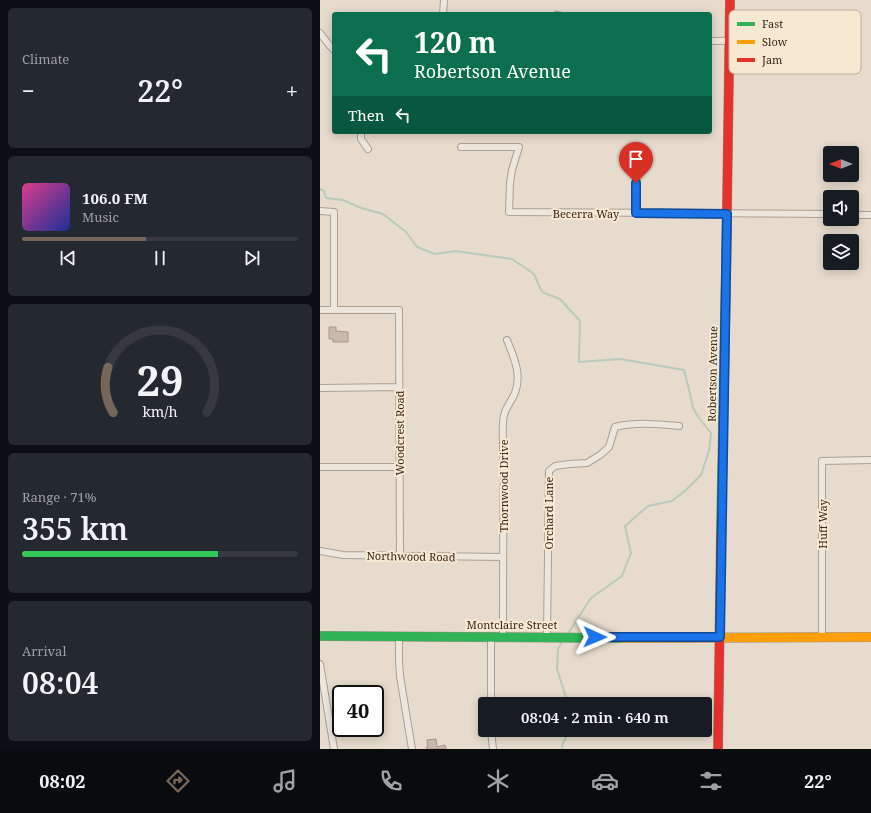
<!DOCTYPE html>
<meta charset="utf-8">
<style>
body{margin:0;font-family:"Noto Serif",serif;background:#242831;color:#f1f3f6;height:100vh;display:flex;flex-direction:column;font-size:15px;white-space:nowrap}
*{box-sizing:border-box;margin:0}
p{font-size:13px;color:#9ea1a6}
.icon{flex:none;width:22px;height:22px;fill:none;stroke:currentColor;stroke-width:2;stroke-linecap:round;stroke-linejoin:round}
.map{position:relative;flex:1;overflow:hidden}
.drawer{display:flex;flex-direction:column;gap:8px;padding:8px;background:#0d0f14;width:320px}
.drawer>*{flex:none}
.hud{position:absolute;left:12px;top:12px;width:380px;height:122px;border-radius:4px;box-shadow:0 2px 10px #0003;background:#0b6e4f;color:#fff;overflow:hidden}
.needle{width:26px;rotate:270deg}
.controls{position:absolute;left:503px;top:146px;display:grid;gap:8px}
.controls a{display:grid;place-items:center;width:36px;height:36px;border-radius:4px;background:#171b24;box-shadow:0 2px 10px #0003;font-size:20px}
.speed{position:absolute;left:12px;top:685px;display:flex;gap:8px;font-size:20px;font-weight:700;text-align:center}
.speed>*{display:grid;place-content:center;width:52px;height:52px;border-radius:50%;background:#171b24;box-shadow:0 2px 10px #0003;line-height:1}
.speed .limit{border:2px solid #111;border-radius:6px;background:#fff;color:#111}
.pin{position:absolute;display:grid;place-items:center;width:34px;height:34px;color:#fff;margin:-41px -17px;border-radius:50% 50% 50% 0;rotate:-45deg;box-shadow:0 0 4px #0007}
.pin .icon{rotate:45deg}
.me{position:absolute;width:44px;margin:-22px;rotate:91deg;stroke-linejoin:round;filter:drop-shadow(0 0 3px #0008)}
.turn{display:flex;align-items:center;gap:14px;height:84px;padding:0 16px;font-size:18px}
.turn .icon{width:52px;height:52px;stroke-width:2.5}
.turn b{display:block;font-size:28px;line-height:34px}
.then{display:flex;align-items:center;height:38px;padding:0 16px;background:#0003;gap:8px;font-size:15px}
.big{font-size:30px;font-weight:600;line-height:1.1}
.drawer .card{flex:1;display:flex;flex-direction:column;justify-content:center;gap:6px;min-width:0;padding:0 14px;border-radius:6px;background:#242831}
.drawer .dial{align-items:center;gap:0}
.dial svg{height:104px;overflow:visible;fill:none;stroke:#363941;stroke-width:7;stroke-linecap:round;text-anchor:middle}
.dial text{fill:#f1f3f6;stroke:none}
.song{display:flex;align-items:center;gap:12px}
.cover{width:48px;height:48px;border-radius:6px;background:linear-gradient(135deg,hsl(330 70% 55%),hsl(230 70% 35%))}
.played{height:4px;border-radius:2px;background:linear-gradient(90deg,#76665a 45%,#363941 45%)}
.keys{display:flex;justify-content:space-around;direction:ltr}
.heat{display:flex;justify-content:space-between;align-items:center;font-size:22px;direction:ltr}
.charge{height:6px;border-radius:3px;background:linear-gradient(90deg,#34c759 71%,#363941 0)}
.trip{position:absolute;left:158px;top:697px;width:234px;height:40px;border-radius:4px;background:#171b24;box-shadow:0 2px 10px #0003;font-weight:600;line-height:40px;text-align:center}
.tabs{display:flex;height:64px;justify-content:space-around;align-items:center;background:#090b0e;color:#9ea1a6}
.tabs .icon{width:28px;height:28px}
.tabs .current{color:#76665a}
.tabs b{font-size:18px;color:#f1f3f6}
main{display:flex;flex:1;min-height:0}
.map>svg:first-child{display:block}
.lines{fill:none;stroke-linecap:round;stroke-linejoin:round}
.stream{stroke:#b8cabd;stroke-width:2}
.building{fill:#c9b8ad;stroke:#a6968b}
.street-casing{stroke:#aba095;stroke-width:8}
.fast-casing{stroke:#9a9085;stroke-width:10}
.slow-casing{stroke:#9a9085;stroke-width:10}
.jam-casing{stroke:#9a9085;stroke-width:10}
.street{stroke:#ede6dd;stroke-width:6}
.fast{stroke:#30b455;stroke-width:9}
.slow{stroke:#ff9f0a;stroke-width:9}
.jam{stroke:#e5322d;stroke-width:9}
.route-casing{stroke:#114b97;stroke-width:10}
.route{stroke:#1a73e8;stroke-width:7}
.labels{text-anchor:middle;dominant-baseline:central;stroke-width:4;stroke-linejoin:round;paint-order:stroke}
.street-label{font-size:11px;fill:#39271d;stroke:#f7e8d1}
.key{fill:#f7e8d1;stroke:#beae9b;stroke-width:1}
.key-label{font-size:11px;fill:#39271d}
</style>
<main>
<section class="drawer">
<div class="card"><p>Climate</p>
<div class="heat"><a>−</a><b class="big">22°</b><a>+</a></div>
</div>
<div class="card">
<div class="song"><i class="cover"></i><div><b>106.0 FM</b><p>Music</p></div></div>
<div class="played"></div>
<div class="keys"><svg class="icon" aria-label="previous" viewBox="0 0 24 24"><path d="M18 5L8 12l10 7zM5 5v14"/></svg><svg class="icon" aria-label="pause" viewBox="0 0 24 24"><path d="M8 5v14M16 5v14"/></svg><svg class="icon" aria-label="next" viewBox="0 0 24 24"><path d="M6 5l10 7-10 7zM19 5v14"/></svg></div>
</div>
<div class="card dial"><svg viewBox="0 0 100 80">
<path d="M14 69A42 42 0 1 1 86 69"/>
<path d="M14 69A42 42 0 0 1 10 34" stroke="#76665a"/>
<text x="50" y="56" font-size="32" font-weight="700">29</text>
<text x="50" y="72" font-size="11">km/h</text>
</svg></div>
<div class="card"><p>Range · 71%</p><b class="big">355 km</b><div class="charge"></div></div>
<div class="card"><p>Arrival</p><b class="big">08:04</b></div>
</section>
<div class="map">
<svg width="551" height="749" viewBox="0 0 551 749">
<rect width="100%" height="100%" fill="#e6dbcc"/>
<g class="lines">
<path class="stream" d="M0,189L4,191L6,198L23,200L41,208L63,214L86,232L97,247L115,254L135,251L192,259L214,274L222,292L240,299L260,321L259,362L300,359L364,370L371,398L373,408L379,418L391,433L389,451L381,475L367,489L352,501L328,506L305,526L311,553L302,576L271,598L247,635
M243,640L238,649L237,669L248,704
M242,749V746L249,730"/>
</g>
<path class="building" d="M235,11L250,14H235Z
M9,327H16V331L28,332V342H13V339H9Z
M116,739L117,747L125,745L126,749H107L106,747H108L107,740Z"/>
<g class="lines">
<g class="street-casing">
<path id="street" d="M123,14L124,0
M0,33L10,46L14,50
M390,41L460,40H479
M41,132V139L48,149
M141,147H199L192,170L190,183L189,212L510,214
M0,211L14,212V310
M316,213L317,154
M532,215H551
M0,310H79L80,556
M0,388L79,387
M0,467H79
M0,551L23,555L183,557
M79,636V660L80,676L92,749
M171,636V704
M183,637C183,583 183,529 184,475C184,458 182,441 183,423C183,410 190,404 195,393C202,374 194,358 187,340
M227,637L229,471L235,466L250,464L267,463L280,455L289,447L295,427C316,422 338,424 359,426
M502,637V461L551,460
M0,664L14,749
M171,730L173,749"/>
</g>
<g class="fast-casing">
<path id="fast" d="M401,533L406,277
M0,636L302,638"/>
</g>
<g class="slow-casing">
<path id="slow" d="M302,638L551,637"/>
</g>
<g class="jam-casing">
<path id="jam" d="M406,277L410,0
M398,749L401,533"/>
</g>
<use href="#street" class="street"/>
<use href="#fast" class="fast"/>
<use href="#slow" class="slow"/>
<use href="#jam" class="jam"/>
</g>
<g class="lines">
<g class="route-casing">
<path id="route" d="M275,637H400L407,214L316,213V183"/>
</g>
<use href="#route" class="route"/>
</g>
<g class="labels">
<g class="street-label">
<text x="266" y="213">Becerra Way</text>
<text transform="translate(392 374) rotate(-89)">Robertson Avenue</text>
<text transform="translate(79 433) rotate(-90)">Woodcrest Road</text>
<text transform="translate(183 486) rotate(-90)">Thornwood Drive</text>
<text transform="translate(228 513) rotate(-90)">Orchard Lane</text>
<text transform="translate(502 524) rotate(-90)">Huff Way</text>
<text transform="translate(91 556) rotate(1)">Northwood Road</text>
<text x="192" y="624">Montclaire Street</text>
</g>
</g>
<rect x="409" y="10" width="132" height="64" rx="6" class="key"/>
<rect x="417" y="22" width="18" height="4" fill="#30b455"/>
<rect x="417" y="40" width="18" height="4" fill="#ff9f0a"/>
<rect x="417" y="58" width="18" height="4" fill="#e5322d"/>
<g class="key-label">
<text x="442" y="28">Fast</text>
<text x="442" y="46">Slow</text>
<text x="442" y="64">Jam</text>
</g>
</svg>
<div class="controls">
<a><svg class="needle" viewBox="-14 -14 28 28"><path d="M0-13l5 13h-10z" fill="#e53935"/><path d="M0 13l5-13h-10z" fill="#9ea1a6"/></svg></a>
<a><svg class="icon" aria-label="sound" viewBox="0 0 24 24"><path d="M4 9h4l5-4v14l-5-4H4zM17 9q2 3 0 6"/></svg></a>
<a><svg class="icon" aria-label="layers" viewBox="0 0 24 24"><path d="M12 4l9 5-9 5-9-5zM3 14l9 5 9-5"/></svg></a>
</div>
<div class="speed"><div class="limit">40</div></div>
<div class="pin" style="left:316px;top:183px;background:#d93025"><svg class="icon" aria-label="arrive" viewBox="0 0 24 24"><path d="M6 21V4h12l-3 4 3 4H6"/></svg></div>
<svg class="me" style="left:275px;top:637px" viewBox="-20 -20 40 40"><path d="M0-17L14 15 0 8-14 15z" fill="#1a73e8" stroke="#fff" stroke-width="4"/></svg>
<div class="trip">08:04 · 2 min · 640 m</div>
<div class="hud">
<div class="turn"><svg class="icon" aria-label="left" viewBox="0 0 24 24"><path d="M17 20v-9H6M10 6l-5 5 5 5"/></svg><div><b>120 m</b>Robertson Avenue</div></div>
<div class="then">Then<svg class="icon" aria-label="left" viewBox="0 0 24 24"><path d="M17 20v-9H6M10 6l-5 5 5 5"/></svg></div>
</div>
</div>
</main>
<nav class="tabs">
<b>08:02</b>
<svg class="icon current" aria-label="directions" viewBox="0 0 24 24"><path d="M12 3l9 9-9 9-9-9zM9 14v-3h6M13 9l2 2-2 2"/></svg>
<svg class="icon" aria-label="music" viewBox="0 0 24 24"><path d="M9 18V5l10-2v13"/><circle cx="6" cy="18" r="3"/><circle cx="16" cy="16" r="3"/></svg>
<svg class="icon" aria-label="phone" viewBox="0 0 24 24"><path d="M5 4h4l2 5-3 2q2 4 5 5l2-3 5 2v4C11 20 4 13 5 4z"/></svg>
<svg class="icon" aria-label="climate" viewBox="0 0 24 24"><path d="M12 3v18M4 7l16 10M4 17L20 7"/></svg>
<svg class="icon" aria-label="car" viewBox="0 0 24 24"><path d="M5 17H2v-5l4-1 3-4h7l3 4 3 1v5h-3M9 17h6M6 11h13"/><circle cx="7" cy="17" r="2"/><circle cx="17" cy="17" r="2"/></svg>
<svg class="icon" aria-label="filters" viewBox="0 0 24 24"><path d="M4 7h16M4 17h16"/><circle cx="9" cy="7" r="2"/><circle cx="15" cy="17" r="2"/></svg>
<b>22°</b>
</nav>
